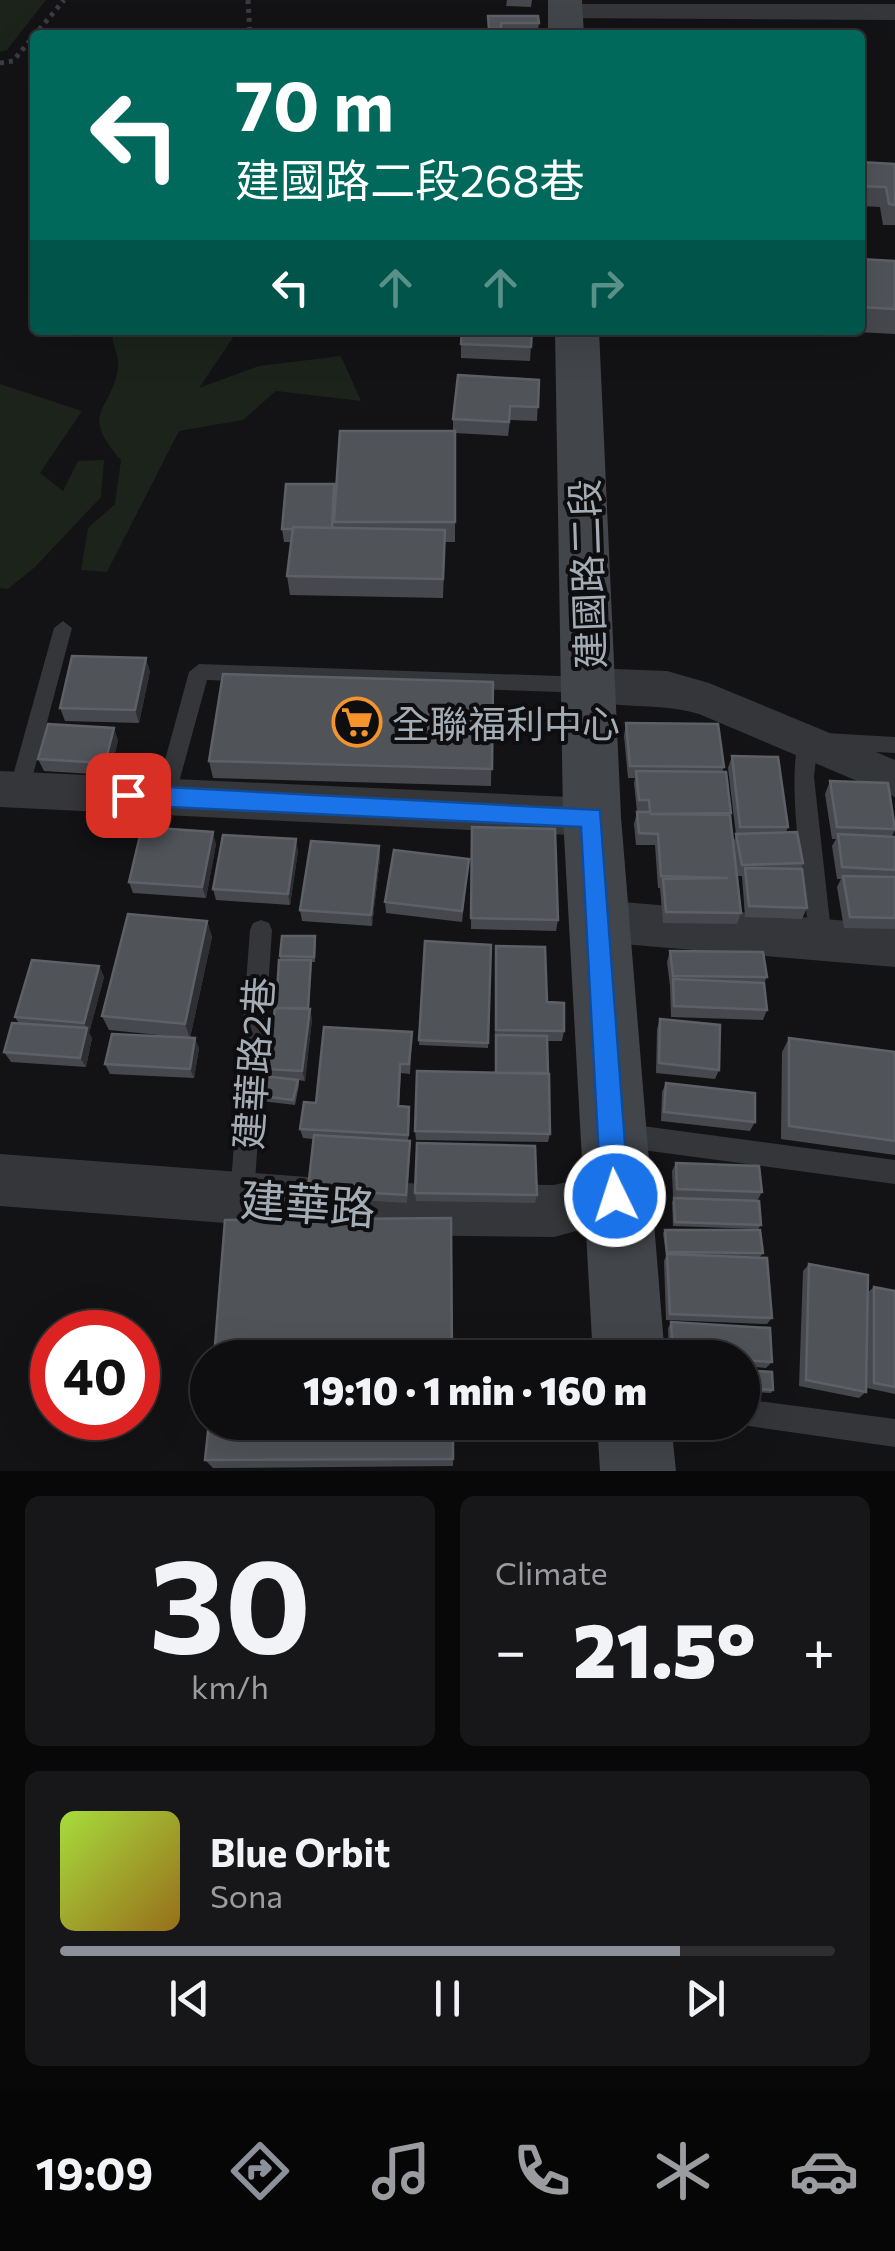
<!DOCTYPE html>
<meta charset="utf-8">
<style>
body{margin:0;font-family:Commissioner,"Noto Sans TC",sans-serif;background:#171719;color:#f1f3f6;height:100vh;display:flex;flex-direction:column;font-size:38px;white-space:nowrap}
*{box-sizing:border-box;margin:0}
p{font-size:32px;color:#9b9c9f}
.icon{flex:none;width:55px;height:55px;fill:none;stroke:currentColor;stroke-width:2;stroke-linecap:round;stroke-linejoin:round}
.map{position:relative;height:1471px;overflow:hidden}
.drawer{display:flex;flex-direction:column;gap:25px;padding:25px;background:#080809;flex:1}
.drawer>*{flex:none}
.banner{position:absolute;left:30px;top:30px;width:835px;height:305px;border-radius:10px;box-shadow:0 10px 40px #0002,0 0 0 2px #2e2e30;background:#00695c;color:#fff;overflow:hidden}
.speed{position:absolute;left:30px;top:1310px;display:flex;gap:20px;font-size:50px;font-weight:700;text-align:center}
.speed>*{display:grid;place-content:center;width:130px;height:130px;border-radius:50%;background:#0e0e10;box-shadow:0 10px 40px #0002,0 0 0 2px #2e2e30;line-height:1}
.speed .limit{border:15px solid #d22;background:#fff;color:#111}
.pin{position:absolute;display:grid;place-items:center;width:85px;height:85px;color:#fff;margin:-42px;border-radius:20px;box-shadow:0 5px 15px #0006}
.me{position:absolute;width:110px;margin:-55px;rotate:356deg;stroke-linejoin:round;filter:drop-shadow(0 0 8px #0008)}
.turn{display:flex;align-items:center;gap:35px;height:210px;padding:0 40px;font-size:45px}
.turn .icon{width:130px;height:130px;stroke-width:2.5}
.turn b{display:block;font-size:70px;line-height:85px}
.lanes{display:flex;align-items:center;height:95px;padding:0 40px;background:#0003;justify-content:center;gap:50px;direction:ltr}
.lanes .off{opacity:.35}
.big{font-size:75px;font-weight:800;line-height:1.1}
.drawer .widget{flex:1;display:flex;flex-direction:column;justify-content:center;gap:15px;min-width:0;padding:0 35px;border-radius:15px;background:#171719}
.drawer .dial{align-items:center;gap:0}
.dial b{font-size:130px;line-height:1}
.song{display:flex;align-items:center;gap:30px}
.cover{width:120px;height:120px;border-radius:15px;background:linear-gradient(135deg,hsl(80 70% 55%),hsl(40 70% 35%))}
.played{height:10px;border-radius:5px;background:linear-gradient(90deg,#8c9099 80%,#2e2e30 80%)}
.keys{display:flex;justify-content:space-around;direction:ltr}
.heat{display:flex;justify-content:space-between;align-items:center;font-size:55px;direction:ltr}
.drawer .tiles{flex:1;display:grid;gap:25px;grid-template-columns:1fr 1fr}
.widget:last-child{grid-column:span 2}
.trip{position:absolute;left:190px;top:1340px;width:570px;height:100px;border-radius:50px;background:#0e0e10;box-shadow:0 10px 40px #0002,0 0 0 2px #2e2e30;font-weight:800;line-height:100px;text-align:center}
.menu{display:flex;height:160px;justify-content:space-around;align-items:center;background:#060606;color:#9b9c9f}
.menu .icon{width:70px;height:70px}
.menu .selected{color:#8c9099}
.menu b{font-size:45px;color:#f1f3f6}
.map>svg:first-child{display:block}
.green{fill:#1b231b}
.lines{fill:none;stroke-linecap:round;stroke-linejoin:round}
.path{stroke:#3a3d41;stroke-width:5;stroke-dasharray:4 5;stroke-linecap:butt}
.lane{fill:#34363a;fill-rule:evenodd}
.street{fill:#34363a;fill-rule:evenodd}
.secondary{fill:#42454a;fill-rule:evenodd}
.wall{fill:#46484d}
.shaded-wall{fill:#2d2f32}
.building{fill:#505358;stroke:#5d6167;stroke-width:2.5}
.route{fill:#1a73e8;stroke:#114b97;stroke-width:2.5}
.labels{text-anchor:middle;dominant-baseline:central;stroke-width:8;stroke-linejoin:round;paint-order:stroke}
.street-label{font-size:38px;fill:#a4acb5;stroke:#0e0e10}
.poi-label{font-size:38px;fill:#a4acb5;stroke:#0e0e10;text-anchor:start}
.near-street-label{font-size:45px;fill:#a4acb5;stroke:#0e0e10}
</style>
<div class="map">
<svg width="895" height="1471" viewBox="0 0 895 1471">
<rect width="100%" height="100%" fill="#131315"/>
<path class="green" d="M0,0H46L7,50L0,52Z
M113,330H238L199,388L259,366L341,356L361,401L276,391L243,420L179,431L107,572L81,570L88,528L115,504L121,460C78,411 111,413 118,368C120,355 110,343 113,330Z
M0,384L82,411L40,473L63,491L78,461L104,460L101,497L35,567L8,589L0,588Z"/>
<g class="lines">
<path class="path" d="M248,0L250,35
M0,63L13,61L64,0"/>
<path class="lane" d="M63,621L72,628L29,790L26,796L19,799L12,796L9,790L54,628Z
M199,664L588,677L595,680L598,685L595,690L588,693L207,680L175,797L172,803L165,806L158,803L155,797L189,672Z
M808,732L895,737V753L817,749L814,777L832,941L829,948L821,951L813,948L810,941C805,894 784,773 801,734Z
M261,920L269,923L272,930L254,1197L251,1206L242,1209L233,1206L230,1197L250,930L253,923Z
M620,1123L895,1160V1184L620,1147L611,1143L608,1135L611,1127Z
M742,1399L895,1419V1447L742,1425L735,1422H742Z"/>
<path class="street" d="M566,4H895V20L556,18L553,12L556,6Z
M590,668L667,671L709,683L895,760V797L699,714C658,702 615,710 575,697L569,685L575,673Z
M0,771L592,798L608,804L614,817L608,830L592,836L0,807Z
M599,900L895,925V967L599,942L583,936L576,921L583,906Z
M0,1154L387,1183L554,1185L615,1170L634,1177L641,1196L634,1215L554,1237L387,1235L0,1206Z"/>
<path class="secondary" d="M548,0H582L584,35H548Z
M555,330H599L621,817L665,1358H593L563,817Z
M597,1422H671L676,1471H600Z"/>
</g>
<path class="wall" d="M507,0H532L531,7L506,6Z
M488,16L539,23L538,30H501V35H489Z
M860,162L895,164V225H883L880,207L860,206Z
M860,259L895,261V334L821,330H860Z
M532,330L530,361L461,358V344Z
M539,380L537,421L510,420L508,436L455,433V542H445L443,598L290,595L287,576L291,542H284L282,529L334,484L335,496L453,431V419Z
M150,671L139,723L65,721L60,708Z
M493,682L491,786L213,778L209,761Z
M626,723L724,767L722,772L731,813L730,817L733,843L736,835L728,768L732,756L788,827L786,832L803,863L801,869L807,908L802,919L745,917L742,876H738L741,913L737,924L663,923L660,888H658L655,845H636L634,824L637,812L634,783L635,778H628L624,736Z
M114,728L118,741L109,775L44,771L38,759Z
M830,781L895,824V830L892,836L895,837V929L844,928L837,887L841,879H837L832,846L836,839H832L825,794Z
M472,827L558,920L556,931L471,929Z
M216,844L206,898L133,893L129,882Z
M379,846L380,858L372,926L302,921L300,910Z
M298,851L290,905L216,900L213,889Z
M469,859L462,922L386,913L385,902Z
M207,921L212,937L190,1038L199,1048L194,1078L110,1074L105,1064L179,1037L109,1030L102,1016Z
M425,941L491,945L488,1048L419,1045Z
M316,942L315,962H311L309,1009L312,1019L305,1081L298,1080L299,1085L295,1105L261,1101L260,1096L269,1076L267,1069L276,1008L280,956Z
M670,951L767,977L764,983L767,1010L763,1020L671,1017L670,986L667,962Z
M495,957L547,1002L564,1031L562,1041H547L550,1134L548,1142L416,1140L415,1131L495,1073Z
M99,966L104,977L89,1033L92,1038L86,1067L11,1062L4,1052L19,1024L15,1017Z
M660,1019L719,1070L715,1079L656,1073L657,1029Z
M412,1032L410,1074L401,1073L399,1107L410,1116L408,1141L410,1149L407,1203L310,1197L308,1189L313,1139L303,1138L300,1129L316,1103Z
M789,1038L895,1052V1155L781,1139L782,1052Z
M666,1083L755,1122L750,1131L661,1121L662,1092Z
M676,1163L762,1192L757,1201L673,1197L672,1171Z
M415,1193L537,1195L535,1203L416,1201Z
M674,1198L761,1225L758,1229L673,1226L672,1202Z
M665,1230L763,1253L760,1257L722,1256L772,1318L767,1324L666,1320L664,1261L666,1256L663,1233Z
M809,1264L867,1293L874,1287L895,1291V1394L867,1388L866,1392L859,1398L799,1386L803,1271Z
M671,1322L772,1362L766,1368L742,1366V1358H669L668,1328Z
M742,1370L773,1390L771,1393L742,1391Z
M453,1422V1466L213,1468L205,1460Z"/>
<path class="shaded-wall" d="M146,658L150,671L139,723L135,710Z
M114,728L118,741L109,775L105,763Z
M213,832L216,844L206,898L202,887Z
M296,839L298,851L290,905L288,894Z
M379,846L380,858L372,926L371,915Z
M207,921L212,937L190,1038L185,1024Z
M99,966L104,977L89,1033L92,1038L86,1067L80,1058L87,1028L84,1023Z
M310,1009L312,1019L305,1081L302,1071Z
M195,1038L199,1048L194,1078L190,1069Z"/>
<path class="building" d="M488,16H538L539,23H501V29H489Z
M860,162L895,164V205L889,204L886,187L860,186Z
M860,259L895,261V309L860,307Z
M462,330H532L531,347L461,344Z
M458,375L539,380L538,407L510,406L509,422L453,419Z
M340,431H455V522H334Z
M286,484H334L332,528L293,527V529H282Z
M293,527L445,530L443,579L287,576Z
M72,656L146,658L135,710L60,708Z
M223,674L493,682L492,769L209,761Z
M626,723L718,724L724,767L630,766Z
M48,724L114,728L105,763L38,759Z
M732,756L778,757L788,827H740Z
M636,771L726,772L731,813L650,814L730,815L741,913L666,912L663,879L728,878L661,876L658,834L639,833L637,812H650L649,800H639Z
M830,781L888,783L895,829L837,827Z
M142,827L213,832L202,887L129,882Z
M472,827L555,829L558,920L471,918Z
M797,832L803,863L742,865L736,834Z
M838,834L895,837V870L842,867Z
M223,835L296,839L288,894L213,889Z
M311,841L379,846L371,915L300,910Z
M394,850L469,859L462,911L385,902Z
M745,868L802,869L807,908L749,906Z
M843,876L895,877V918L850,917Z
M128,914L207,921L185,1024L102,1016Z
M282,936H315L314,957L280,956Z
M425,941L491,945L488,1043L419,1040Z
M496,946L545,947L547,1002L564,1003V1031L496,1030Z
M670,951L763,952L767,977L673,976Z
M32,960L99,966L84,1023L15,1017Z
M279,960H311L308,1008H276Z
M673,979L764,983L767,1010L674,1006Z
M275,1008L310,1009L302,1071L267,1069Z
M660,1019L720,1025L719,1070L659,1063Z
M12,1023L87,1028L80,1058L4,1052Z
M324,1027L412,1032L409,1064H400L398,1106L409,1107L408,1135L300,1129L304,1102L316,1103Z
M112,1034L195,1038L190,1069L105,1064Z
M496,1035L547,1036L548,1073H496Z
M789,1038L895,1052V1141L789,1126Z
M417,1071L549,1074L550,1134L415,1131Z
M264,1076L298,1080L293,1100L260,1096Z
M666,1083L755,1093V1122L664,1112Z
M314,1135L410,1141L406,1195L308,1189Z
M417,1143L535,1146L537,1195L415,1193Z
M676,1163L759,1166L762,1192L677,1189Z
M674,1198L759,1201L761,1225L675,1222Z
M451,1218L452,1358H214L225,1220Z
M665,1230H760L763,1253L667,1252Z
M667,1254L767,1258L772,1318L670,1314Z
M809,1264L868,1275L866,1392L806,1380Z
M874,1287L895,1291V1387L874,1383Z
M671,1322L770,1328L772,1362L742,1360V1358L673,1355Z
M742,1370L772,1372L773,1390L742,1388Z
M209,1422H453V1459L205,1460Z"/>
<path class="route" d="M128,785L600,810L629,1196L625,1206L615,1210L605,1206L601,1196L581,827L128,805L117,795Z"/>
<defs>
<g id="supermarket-ring" transform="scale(2.5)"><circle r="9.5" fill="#0e0e10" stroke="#f5942b" stroke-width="1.5"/><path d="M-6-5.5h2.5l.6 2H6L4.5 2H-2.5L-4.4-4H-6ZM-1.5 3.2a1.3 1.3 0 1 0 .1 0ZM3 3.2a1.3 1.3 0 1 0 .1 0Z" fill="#f5942b"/></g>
</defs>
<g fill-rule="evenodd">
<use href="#supermarket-ring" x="357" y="722"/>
</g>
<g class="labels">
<g class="street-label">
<text transform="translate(586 574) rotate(-92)">建國路二段</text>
<text transform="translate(252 1063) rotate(-86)">建華路2巷</text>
</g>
<g class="poi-label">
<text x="392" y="722">全聯福利中心</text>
</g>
<g class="near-street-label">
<text transform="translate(308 1202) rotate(4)">建華路</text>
</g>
</g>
</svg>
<div class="speed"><div class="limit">40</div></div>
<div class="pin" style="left:128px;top:795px;background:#d93025"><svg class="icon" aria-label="arrive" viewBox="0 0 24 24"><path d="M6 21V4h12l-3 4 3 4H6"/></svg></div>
<svg class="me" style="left:615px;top:1196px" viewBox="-20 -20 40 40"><circle r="17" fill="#1a73e8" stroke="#fff" stroke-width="3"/><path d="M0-11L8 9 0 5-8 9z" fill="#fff"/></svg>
<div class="trip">19:10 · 1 min · 160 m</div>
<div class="banner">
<div class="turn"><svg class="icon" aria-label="left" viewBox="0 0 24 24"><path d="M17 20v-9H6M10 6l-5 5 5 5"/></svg><div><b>70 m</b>建國路二段268巷</div></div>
<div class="lanes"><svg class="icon" aria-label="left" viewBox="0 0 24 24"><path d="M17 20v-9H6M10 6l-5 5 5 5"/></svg><svg class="icon off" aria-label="ahead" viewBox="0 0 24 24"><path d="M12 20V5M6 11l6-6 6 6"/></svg><svg class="icon off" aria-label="ahead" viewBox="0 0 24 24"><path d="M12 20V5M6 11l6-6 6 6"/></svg><svg class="icon off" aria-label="right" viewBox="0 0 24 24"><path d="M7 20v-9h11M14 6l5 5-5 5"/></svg></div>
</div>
</div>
<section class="drawer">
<div class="tiles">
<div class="widget dial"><b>30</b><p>km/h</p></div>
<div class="widget"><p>Climate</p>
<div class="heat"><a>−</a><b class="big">21.5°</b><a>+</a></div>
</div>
<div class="widget">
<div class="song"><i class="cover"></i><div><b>Blue Orbit</b><p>Sona</p></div></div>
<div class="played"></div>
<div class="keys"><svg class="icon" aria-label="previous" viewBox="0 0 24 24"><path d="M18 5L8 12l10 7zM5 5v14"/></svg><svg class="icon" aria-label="pause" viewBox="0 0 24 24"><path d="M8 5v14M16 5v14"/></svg><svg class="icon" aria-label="next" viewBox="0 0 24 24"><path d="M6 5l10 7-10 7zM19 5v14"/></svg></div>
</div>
</div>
</section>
<nav class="menu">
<b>19:09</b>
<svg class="icon selected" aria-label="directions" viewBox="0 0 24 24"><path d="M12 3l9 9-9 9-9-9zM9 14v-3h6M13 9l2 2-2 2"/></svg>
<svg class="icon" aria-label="music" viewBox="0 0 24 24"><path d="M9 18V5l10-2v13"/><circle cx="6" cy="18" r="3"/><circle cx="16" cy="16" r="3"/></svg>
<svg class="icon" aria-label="phone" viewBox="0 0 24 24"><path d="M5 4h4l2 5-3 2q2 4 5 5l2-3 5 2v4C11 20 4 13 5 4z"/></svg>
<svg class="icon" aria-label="climate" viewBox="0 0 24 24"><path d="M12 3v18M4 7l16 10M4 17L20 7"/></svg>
<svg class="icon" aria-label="car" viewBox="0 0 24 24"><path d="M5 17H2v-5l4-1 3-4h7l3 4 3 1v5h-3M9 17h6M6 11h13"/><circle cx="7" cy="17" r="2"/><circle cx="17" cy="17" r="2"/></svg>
</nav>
